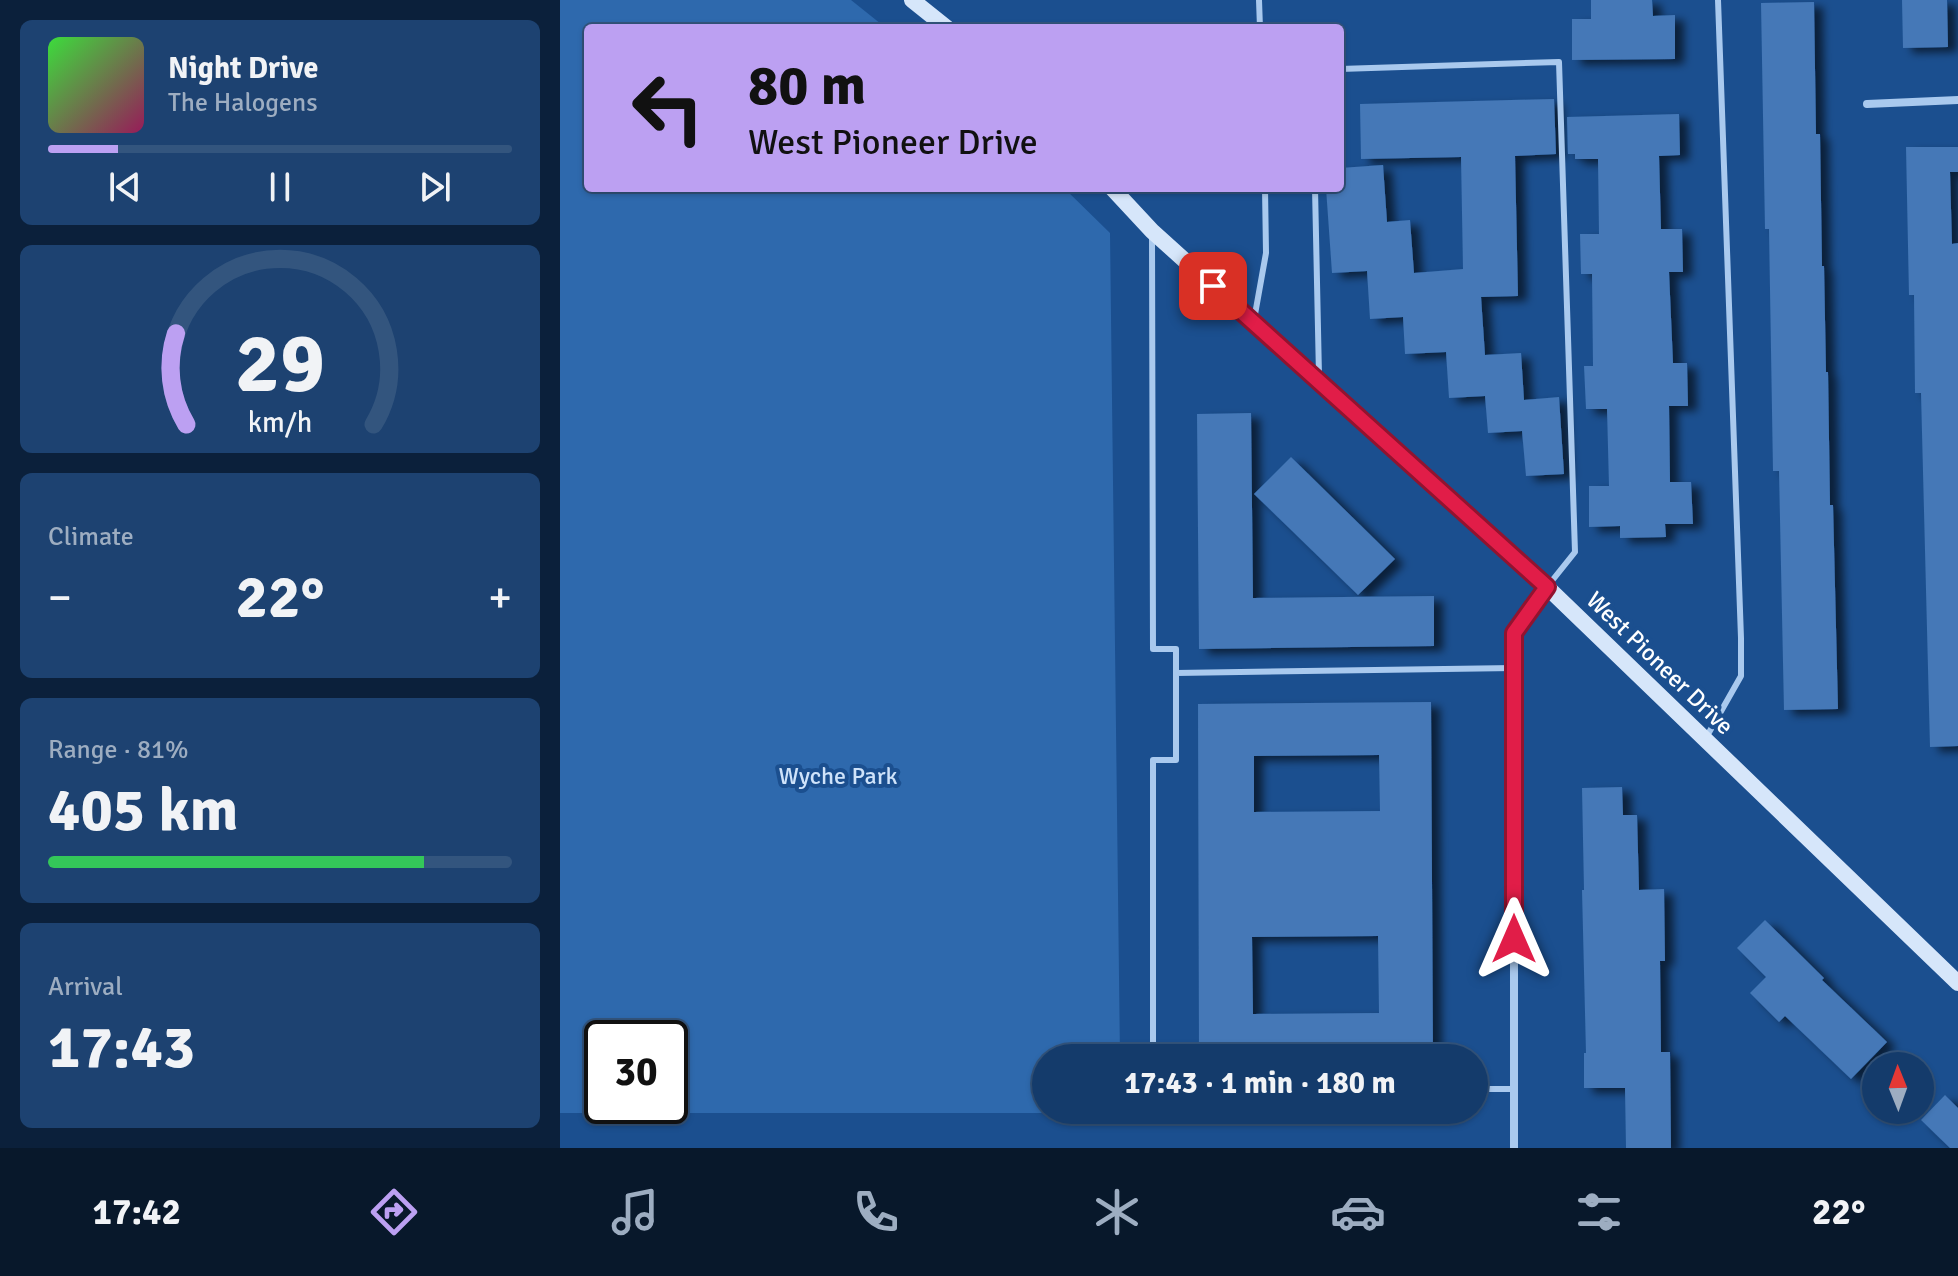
<!DOCTYPE html>
<meta charset="utf-8">
<style>
body{margin:0;font-family:Signika,sans-serif;background:#1d4271;color:#f1f3f6;height:100vh;display:flex;flex-direction:column;font-size:30px;white-space:nowrap}
*{box-sizing:border-box;margin:0}
p{font-size:26px;color:#9dadc1}
.icon{flex:none;width:44px;height:44px;fill:none;stroke:currentColor;stroke-width:2;stroke-linecap:round;stroke-linejoin:round}
.map{position:relative;flex:1;overflow:hidden}
.panel{display:flex;flex-direction:column;gap:20px;padding:20px;background:#0b203b;width:560px}
.panel>*{flex:none}
.hud{position:absolute;left:24px;top:24px;width:760px;height:168px;border-radius:8px;box-shadow:0 2px 6px #0004,0 0 0 2px #33557e;background:#bca0f2;color:#111;overflow:hidden}
.needle{width:52px;rotate:359deg}
.tools{position:absolute;left:1302px;top:1052px;display:grid;gap:16px}
.tools a{display:grid;place-items:center;width:72px;height:72px;border-radius:50%;background:#143b6b;box-shadow:0 2px 6px #0004,0 0 0 2px #33557e;font-size:40px}
.speed{position:absolute;left:24px;top:1020px;display:flex;gap:16px;font-size:40px;font-weight:700;text-align:center}
.speed>*{display:grid;place-content:center;width:104px;height:104px;border-radius:50%;background:#143b6b;box-shadow:0 2px 6px #0004,0 0 0 2px #33557e;line-height:1}
.speed .limit{border:4px solid #111;border-radius:12px;background:#fff;color:#111}
.pin{position:absolute;display:grid;place-items:center;width:68px;height:68px;color:#fff;margin:-34px;border-radius:16px;box-shadow:0 4px 12px #0006}
.me{position:absolute;width:88px;margin:-44px;rotate:0deg;stroke-linejoin:round;filter:drop-shadow(0 0 6px #0008)}
.turn{display:flex;align-items:center;gap:28px;height:168px;padding:0 32px;font-size:36px}
.turn .icon{width:104px;height:104px;stroke-width:2.5}
.turn b{display:block;font-size:56px;line-height:68px}
.big{font-size:60px;font-weight:700;line-height:1.1}
.panel .tile{flex:1;display:flex;flex-direction:column;justify-content:center;gap:12px;min-width:0;padding:0 28px;border-radius:12px;background:#1d4271}
.panel .dial{align-items:center;gap:0}
.dial svg{height:208px;overflow:visible;fill:none;stroke:#33557e;stroke-width:7;stroke-linecap:round;text-anchor:middle}
.dial text{fill:#f1f3f6;stroke:none}
.song{display:flex;align-items:center;gap:24px}
.cover{width:96px;height:96px;border-radius:12px;background:linear-gradient(135deg,hsl(120 70% 55%),hsl(330 70% 35%))}
.played{height:8px;border-radius:4px;background:linear-gradient(90deg,#bca0f2 15%,#33557e 15%)}
.keys{display:flex;justify-content:space-around;direction:ltr}
.heat{display:flex;justify-content:space-between;align-items:center;font-size:44px;direction:ltr}
.charge{height:12px;border-radius:6px;background:linear-gradient(90deg,#34c759 81%,#33557e 0)}
.trip{position:absolute;left:472px;top:1044px;width:456px;height:80px;border-radius:40px;background:#143b6b;box-shadow:0 2px 6px #0004,0 0 0 2px #33557e;font-weight:700;line-height:80px;text-align:center}
.tabs{display:flex;height:128px;justify-content:space-around;align-items:center;background:#08182b;color:#9dadc1}
.tabs .icon{width:56px;height:56px}
.tabs .on{color:#bca0f2}
.tabs b{font-size:36px;color:#f1f3f6}
main{display:flex;flex:1;min-height:0}
.map>svg:first-child{display:block}
.green{fill:#2e69ad;fill-rule:evenodd}
.building{fill:#4478b7;fill-rule:evenodd;filter:url(#shadow)}
.lines{fill:none;stroke-linecap:round;stroke-linejoin:round}
.lane{stroke:#a9c9ee;stroke-width:6}
.street{stroke:#a9c9ee;stroke-width:8}
.secondary{stroke:#d6e6fa;stroke-width:16}
.route-casing{stroke:#92132f;stroke-width:20}
.route{stroke:#e11d48;stroke-width:14}
.labels{text-anchor:middle;dominant-baseline:central;stroke-width:8;stroke-linejoin:round;paint-order:stroke}
.street-label{font-size:24px;fill:#fff;stroke:#1b4f8f}
.park-label{font-size:24px;fill:#cfe3fa;stroke:#1b4f8f}
</style>
<main>
<section class="panel">
<div class="tile">
<div class="song"><i class="cover"></i><div><b>Night Drive</b><p>The Halogens</p></div></div>
<div class="played"></div>
<div class="keys"><svg class="icon" aria-label="previous" viewBox="0 0 24 24"><path d="M18 5L8 12l10 7zM5 5v14"/></svg><svg class="icon" aria-label="pause" viewBox="0 0 24 24"><path d="M8 5v14M16 5v14"/></svg><svg class="icon" aria-label="next" viewBox="0 0 24 24"><path d="M6 5l10 7-10 7zM19 5v14"/></svg></div>
</div>
<div class="tile dial"><svg viewBox="0 0 100 80">
<path d="M14 69A42 42 0 1 1 86 69"/>
<path d="M14 69A42 42 0 0 1 10 34" stroke="#bca0f2"/>
<text x="50" y="56" font-size="32" font-weight="700">29</text>
<text x="50" y="72" font-size="11">km/h</text>
</svg></div>
<div class="tile"><p>Climate</p>
<div class="heat"><a>−</a><b class="big">22°</b><a>+</a></div>
</div>
<div class="tile"><p>Range · 81%</p><b class="big">405 km</b><div class="charge"></div></div>
<div class="tile"><p>Arrival</p><b class="big">17:43</b></div>
</section>
<div class="map">
<svg width="1398" height="1148" viewBox="0 0 1398 1148">
<defs>
<filter id="shadow"><feDropShadow dx="9" dy="5" stdDeviation="4" flood-color="#0009"/></filter>
</defs>
<rect width="100%" height="100%" fill="#1b4f8f"/>
<path class="green" d="M0,0H291L326,28H28V188H504L550,233L560,1058H486V1110H561V1113H0ZM42,1038H110V1106H42Z"/>
<path class="building" d="M1031,0H1092L1093,16L1115,15V59L1012,60V19H1031Z
M1342,0H1387L1388,47L1343,48Z
M1254,2L1256,134H1260L1262,266H1264L1266,372H1268L1270,505H1273L1278,709L1224,710L1219,471H1213L1209,229H1205L1201,3Z
M994,99L996,154L955,156L958,296L921,297L925,355L961,353L964,400L999,397L1004,474L966,476L962,431L928,433L925,396L889,398L886,352L845,354L843,317L810,319L807,271L772,273L766,188H780V168L823,165L827,222L850,220L854,273L903,269L901,157L801,159L800,104Z
M1119,114L1120,155L1099,156L1101,229H1122L1123,272H1109L1113,363H1127L1128,406H1109L1110,482H1131L1133,524H1105L1106,537L1060,538V526L1029,527V486H1049L1047,409H1026L1024,366H1033L1032,274H1021L1020,234H1039L1038,159H1015V154H1008L1007,117Z
M1346,147H1398V172H1390L1392,244L1398,243V746L1370,747L1361,393H1355L1354,295H1349Z
M691,413L693,598L874,596V646L639,649L637,414Z
M731,457L835,559L798,595L694,494Z
M871,702L873,1058H639L638,704ZM819,755L820,811L694,812V756ZM818,936L819,1013L693,1014L692,937Z
M1062,787L1063,815H1077L1079,890L1104,889L1105,961H1100L1101,1052H1110L1111,1148H1066L1065,1088H1024V1053H1026L1022,890H1024L1022,788Z
M1205,920L1264,978L1262,980L1327,1042L1291,1079L1225,1016L1219,1022L1190,993L1206,977L1177,948Z
M1385,1095L1398,1108V1148H1390L1361,1120Z"/>
<g class="lines">
<path class="lane" d="M699,0L700,28
M780,69L999,62L1015,552L987,587
M755,188L759,376
M592,234L593,649H616V760H593V1051L599,1058
M694,320L706,253L705,188
M616,673L954,668
M1147,736L1181,676V638L1158,0
M914,1089H954"/>
<path class="street" d="M1307,104L1398,100
M954,1148V633L987,588"/>
<path class="secondary" d="M352,0L387,28
M552,188L592,231L987,587L1398,983"/>
</g>
<g class="lines">
<g class="route-casing">
<path id="route" d="M653,286L987,587L954,633V939"/>
</g>
<use href="#route" class="route"/>
</g>
<g class="labels">
<g class="street-label">
<text transform="translate(1100 663) rotate(44)">West Pioneer Drive</text>
</g>
<g class="park-label">
<text x="278" y="776">Wyche Park</text>
</g>
</g>
</svg>
<div class="tools">
<a><svg class="needle" viewBox="-14 -14 28 28"><path d="M0-13l5 13h-10z" fill="#e53935"/><path d="M0 13l5-13h-10z" fill="#9dadc1"/></svg></a>
</div>
<div class="speed"><div class="limit">30</div></div>
<div class="pin" style="left:653px;top:286px;background:#d93025"><svg class="icon" aria-label="arrive" viewBox="0 0 24 24"><path d="M6 21V4h12l-3 4 3 4H6"/></svg></div>
<svg class="me" style="left:954px;top:939px" viewBox="-20 -20 40 40"><path d="M0-17L14 15 0 8-14 15z" fill="#e11d48" stroke="#fff" stroke-width="4"/></svg>
<div class="trip">17:43 · 1 min · 180 m</div>
<div class="hud">
<div class="turn"><svg class="icon" aria-label="left" viewBox="0 0 24 24"><path d="M17 20v-9H6M10 6l-5 5 5 5"/></svg><div><b>80 m</b>West Pioneer Drive</div></div>
</div>
</div>
</main>
<nav class="tabs">
<b>17:42</b>
<svg class="icon on" aria-label="directions" viewBox="0 0 24 24"><path d="M12 3l9 9-9 9-9-9zM9 14v-3h6M13 9l2 2-2 2"/></svg>
<svg class="icon" aria-label="music" viewBox="0 0 24 24"><path d="M9 18V5l10-2v13"/><circle cx="6" cy="18" r="3"/><circle cx="16" cy="16" r="3"/></svg>
<svg class="icon" aria-label="phone" viewBox="0 0 24 24"><path d="M5 4h4l2 5-3 2q2 4 5 5l2-3 5 2v4C11 20 4 13 5 4z"/></svg>
<svg class="icon" aria-label="climate" viewBox="0 0 24 24"><path d="M12 3v18M4 7l16 10M4 17L20 7"/></svg>
<svg class="icon" aria-label="car" viewBox="0 0 24 24"><path d="M5 17H2v-5l4-1 3-4h7l3 4 3 1v5h-3M9 17h6M6 11h13"/><circle cx="7" cy="17" r="2"/><circle cx="17" cy="17" r="2"/></svg>
<svg class="icon" aria-label="filters" viewBox="0 0 24 24"><path d="M4 7h16M4 17h16"/><circle cx="9" cy="7" r="2"/><circle cx="15" cy="17" r="2"/></svg>
<b>22°</b>
</nav>
